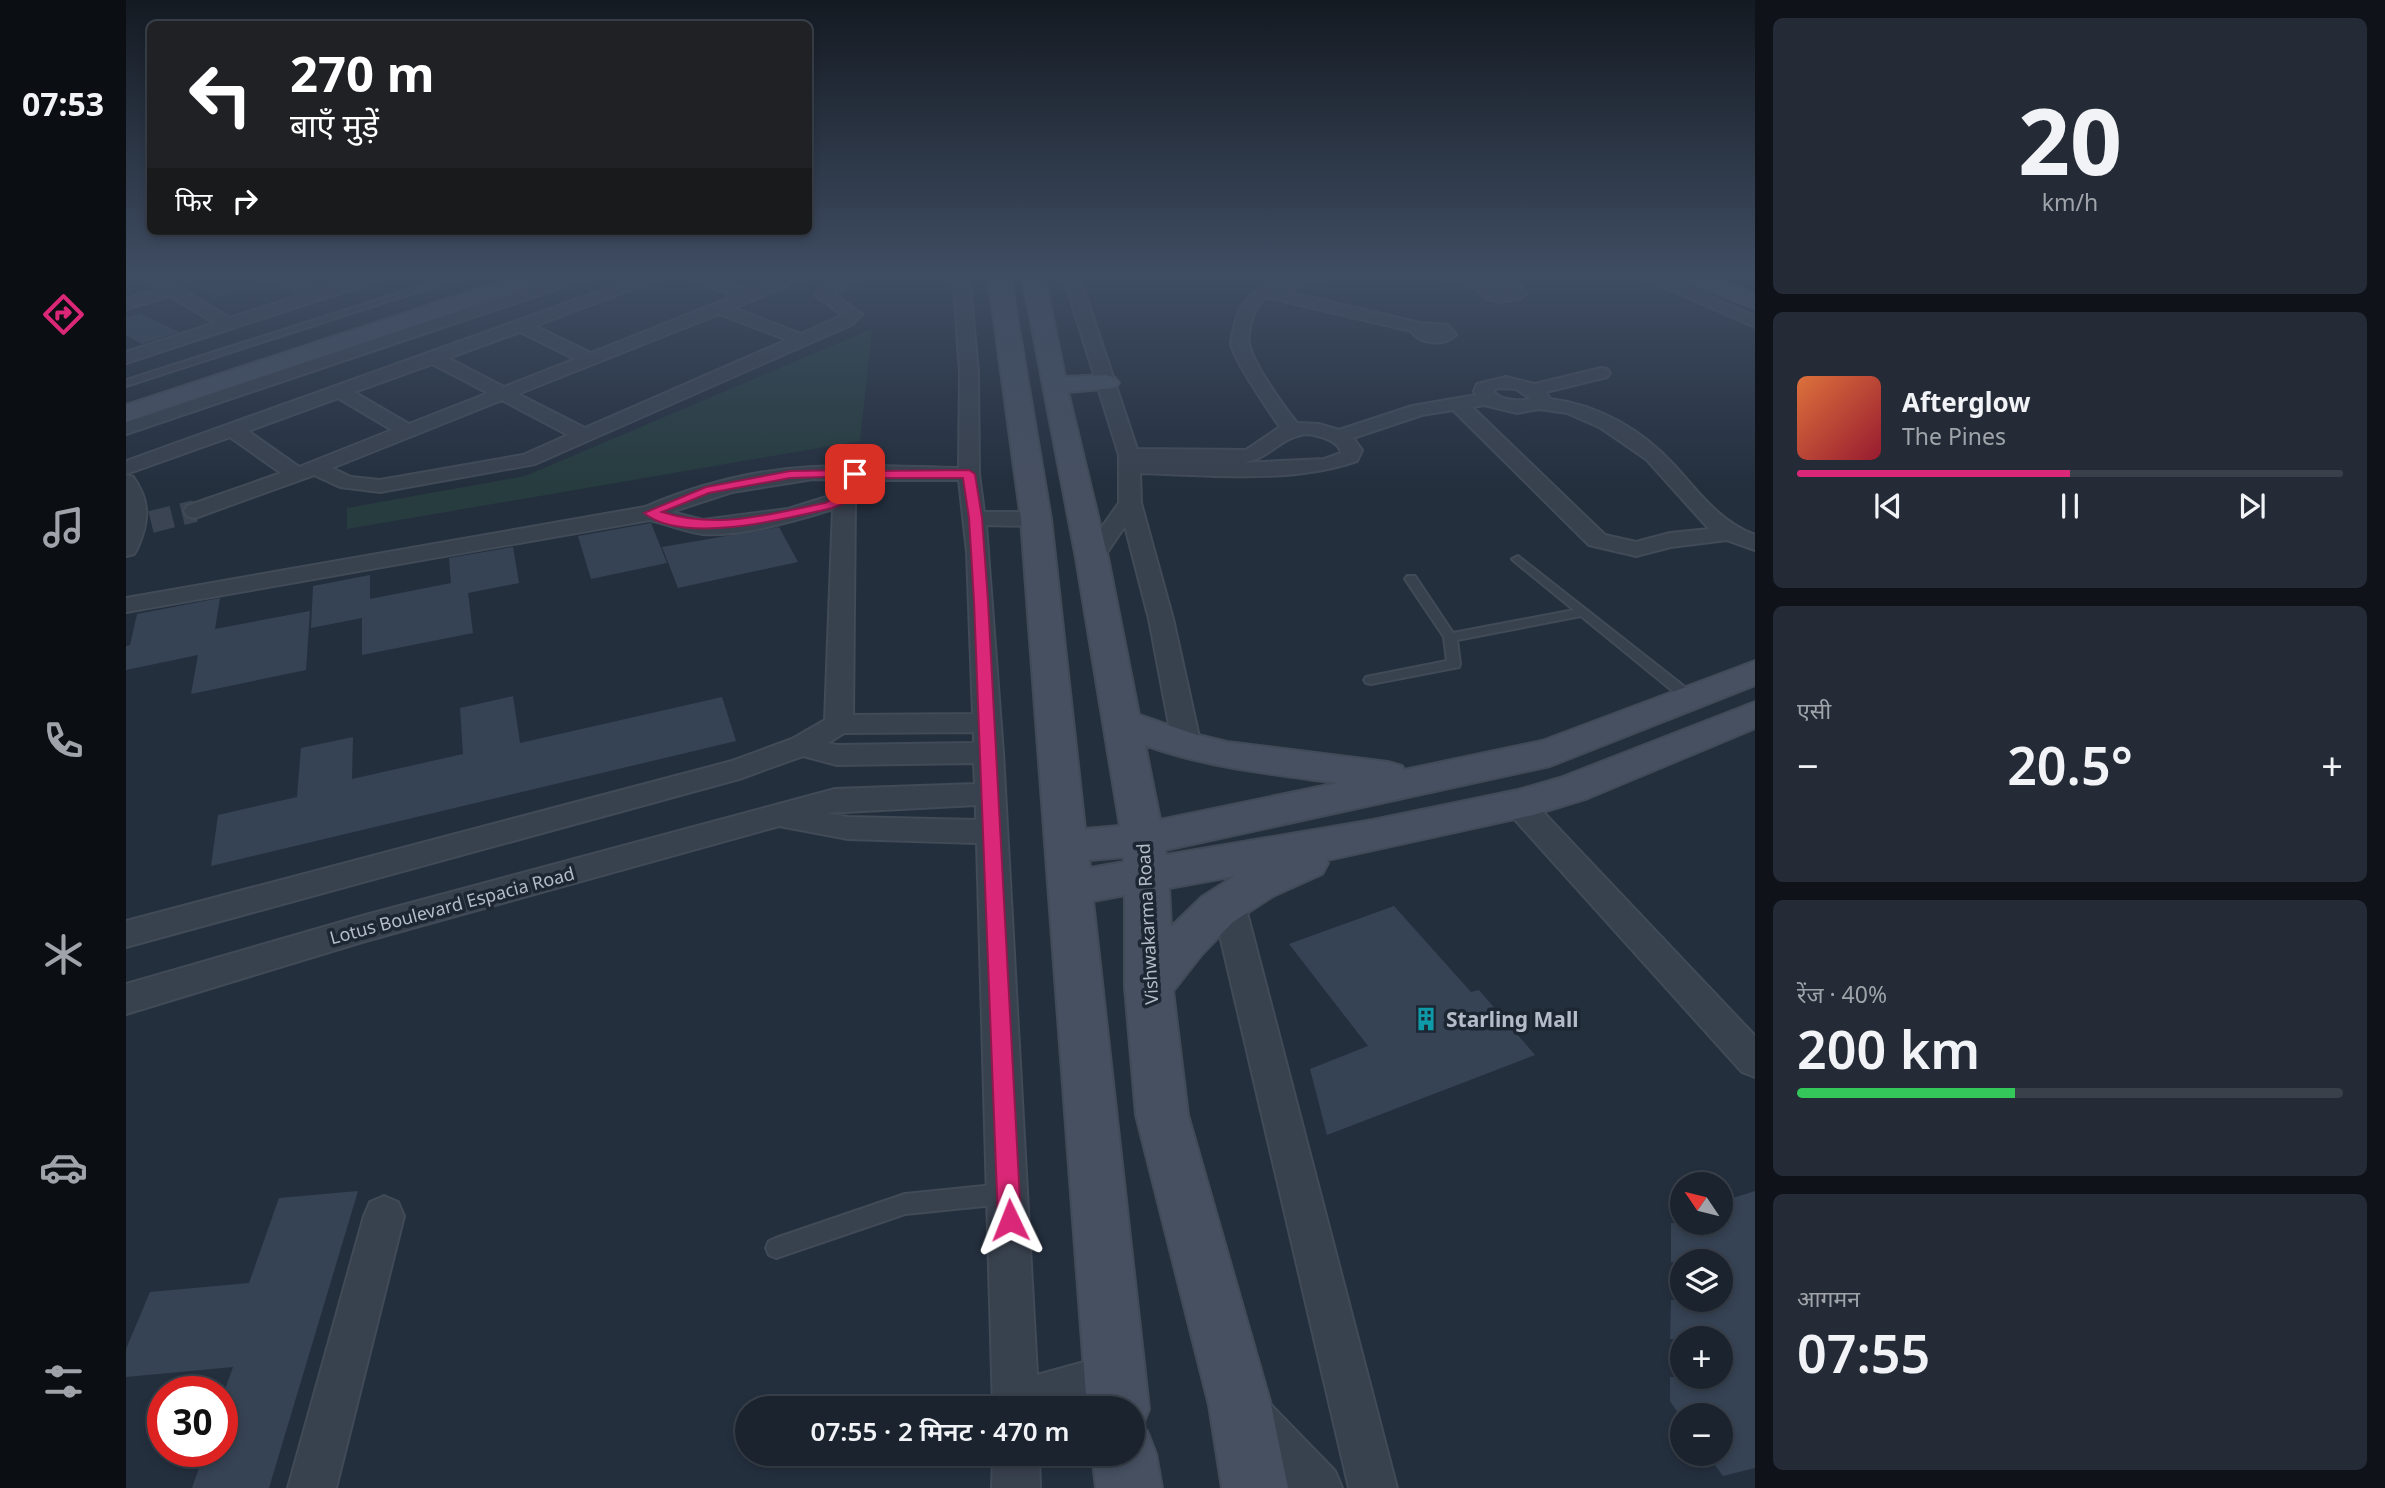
<!DOCTYPE html>
<html lang="hi">
<meta charset="utf-8">
<style>
body{margin:0;font-family:"Noto Sans","Noto Sans Devanagari",sans-serif;background:#242b36;color:#f1f3f6;height:100vh;display:flex;flex-direction:column;font-size:26px;white-space:nowrap}
*{box-sizing:border-box;margin:0}
p{font-size:23px;color:#a0a4aa}
.icon{flex:none;width:38px;height:38px;fill:none;stroke:currentColor;stroke-width:2;stroke-linecap:round;stroke-linejoin:round}
.map{position:relative;flex:1;overflow:hidden}
.drawer{display:flex;flex-direction:column;gap:18px;padding:18px;background:#0f1319;width:630px}
.drawer>*{flex:none}
.guide{position:absolute;left:21px;top:21px;width:665px;height:214px;border-radius:10px;box-shadow:0 4px 10px #0003,0 0 0 2px #39404a;background:#202124;color:#fff;overflow:hidden}
.needle{width:46px;rotate:305deg}
.buttons{position:absolute;left:1544px;top:1172px;display:grid;gap:14px}
.buttons a{display:grid;place-items:center;width:63px;height:63px;border-radius:50%;background:#1b232e;box-shadow:0 4px 10px #0003,0 0 0 2px #39404a;font-size:35px}
.speed{position:absolute;left:21px;top:1376px;display:flex;gap:14px;font-size:35px;font-weight:700;text-align:center}
.speed>*{display:grid;place-content:center;width:91px;height:91px;border-radius:50%;background:#1b232e;box-shadow:0 4px 10px #0003,0 0 0 2px #39404a;line-height:1}
.speed .limit{border:10px solid #d22;background:#fff;color:#111}
.pin{position:absolute;display:grid;place-items:center;width:60px;height:60px;color:#fff;margin:-30px;border-radius:14px;box-shadow:0 4px 10px #0006}
.me{position:absolute;width:77px;margin:-38px;rotate:358deg;stroke-linejoin:round;filter:drop-shadow(0 0 5px #0008)}
.turn{display:flex;align-items:center;gap:24px;height:147px;padding:0 28px;font-size:32px}
.turn .icon{width:91px;height:91px;stroke-width:2.5}
.turn b{display:block;font-size:49px;line-height:60px}
.then{display:flex;align-items:center;height:66px;padding:0 28px;background:#0003;gap:14px;font-size:26px}
.big{font-size:52px;font-weight:600;line-height:1.1}
.drawer .widget{flex:1;display:flex;flex-direction:column;justify-content:center;gap:10px;min-width:0;padding:0 24px;border-radius:10px;background:#242b36}
.drawer .dial{align-items:center;gap:0}
.dial b{font-size:91px;line-height:1}
.song{display:flex;align-items:center;gap:21px}
.cover{width:84px;height:84px;border-radius:10px;background:linear-gradient(135deg,hsl(20 70% 55%),hsl(350 70% 35%))}
.played{height:7px;border-radius:4px;background:linear-gradient(90deg,#db2777 50%,#39404a 50%)}
.keys{display:flex;justify-content:space-around;direction:ltr}
.heat{display:flex;justify-content:space-between;align-items:center;font-size:38px;direction:ltr}
.charge{height:10px;border-radius:5px;background:linear-gradient(90deg,#34c759 40%,#39404a 0)}
.trip{position:absolute;left:609px;top:1396px;width:410px;height:70px;border-radius:35px;background:#1b232e;box-shadow:0 4px 10px #0003,0 0 0 2px #39404a;font-weight:600;line-height:70px;text-align:center}
main{display:flex;flex:1;min-height:0}
.dock{display:flex;flex-direction:column;width:126px;justify-content:space-around;align-items:center;background:#0b0e12;color:#a0a4aa}
.dock .icon{width:49px;height:49px}
.dock .selected{color:#db2777}
.dock b{font-size:32px;color:#f1f3f6}
.map>svg:first-child{display:block}
.green{fill:#263c3f}
.building{fill:#364354}
.lines{fill:none;stroke-linecap:round;stroke-linejoin:round}
.street-tunnel{stroke:#3a4453;stroke-width:22;stroke-dasharray:22 10;stroke-linecap:butt}
.lane-casing{stroke:#414a57;stroke-width:4}
.street-casing{stroke:#414a57;stroke-width:4}
.secondary-casing{stroke:#414a57;stroke-width:4}
.lane{fill:#38414e;fill-rule:evenodd}
.street{fill:#38414e;fill-rule:evenodd}
.secondary{fill:#465061;fill-rule:evenodd}
.route{fill:#db2777;stroke:#8e194d;stroke-width:2}
.labels{text-anchor:middle;dominant-baseline:central;stroke-width:7;stroke-linejoin:round;paint-order:stroke}
.street-label{font-size:18px;fill:#b4bcc9;stroke:#1d2633}
.near-poi-label{font-size:21px;font-weight:bold;fill:#b4bcc9;stroke:#1d2633;text-anchor:start}
</style>
<main>
<nav class="dock">
<b>07:53</b>
<svg class="icon selected" aria-label="directions" viewBox="0 0 24 24"><path d="M12 3l9 9-9 9-9-9zM9 14v-3h6M13 9l2 2-2 2"/></svg>
<svg class="icon" aria-label="music" viewBox="0 0 24 24"><path d="M9 18V5l10-2v13"/><circle cx="6" cy="18" r="3"/><circle cx="16" cy="16" r="3"/></svg>
<svg class="icon" aria-label="phone" viewBox="0 0 24 24"><path d="M5 4h4l2 5-3 2q2 4 5 5l2-3 5 2v4C11 20 4 13 5 4z"/></svg>
<svg class="icon" aria-label="climate" viewBox="0 0 24 24"><path d="M12 3v18M4 7l16 10M4 17L20 7"/></svg>
<svg class="icon" aria-label="car" viewBox="0 0 24 24"><path d="M5 17H2v-5l4-1 3-4h7l3 4 3 1v5h-3M9 17h6M6 11h13"/><circle cx="7" cy="17" r="2"/><circle cx="17" cy="17" r="2"/></svg>
<svg class="icon" aria-label="filters" viewBox="0 0 24 24"><path d="M4 7h16M4 17h16"/><circle cx="9" cy="7" r="2"/><circle cx="15" cy="17" r="2"/></svg>
</nav>
<div class="map">
<svg width="1629" height="1488" viewBox="0 0 1629 1488">
<rect width="100%" height="100%" fill="#242f3e"/>
<path class="green" d="M45,275H167L90,299Z
M746,329L734,441L221,529V508L399,476Z"/>
<path class="building" d="M123,275H196L187,289L168,294Z
M14,313L53,332L16,344L0,335V317Z
M525,523L541,563L465,579L452,536Z
M653,527L672,562L552,588L536,547Z
M387,547L393,583L342,593L347,633L236,655V618L185,628L187,586L244,575V599L325,583L323,558Z
M94,598L89,629L184,611L180,670L65,694L72,655L0,670V646L4,645L11,614Z
M387,696L394,743L596,697L610,741L85,866L92,815L171,797L175,748L227,737L226,779L337,754L334,708Z
M1268,906L1345,992L1353,990L1409,1055L1201,1135L1184,1069L1242,1046L1163,944Z
M232,1191L143,1488H66L79,1451H96V1398L107,1367L0,1377V1349L24,1292L123,1283L153,1198Z
M1629,1191V1468L1597,1476L1581,1454H1594V1416H1554L1544,1401V1377H1594V1339H1544L1545,1300H1594V1262H1545V1223H1594V1202Z"/>
<g class="lines">
<path class="street-tunnel" d="M25,522L69,511"/>
<g class="lane-casing">
<path id="lane" d="M330,275H343L0,386V380Z
M1392,556L1569,695L1571,698L1569,701H1559L1455,616L1331,640L1334,664L1333,667L1245,684L1240,683L1238,680L1240,677L1321,661L1318,637L1279,579L1281,576H1289L1327,633L1448,610L1388,561L1386,559Z
M878,1184L885,1187L888,1194L885,1201L878,1204L779,1214L650,1258L643,1255L640,1248L643,1241L650,1238L779,1194Z"/>
</g>
<g class="street-casing">
<path id="street" d="M12,275H32L104,318L237,275H262L260,278L0,363V352L89,323L44,296L0,309V299L33,289Z
M441,275H465L463,278L0,434V422Z
M519,275H543L409,326L465,353L608,296L556,275H580L623,290L661,275H684L608,308L675,334L717,315L689,295C702,278 720,275 740,275L707,294L736,314L727,324L409,464L254,492L214,487L188,475L69,518L61,516L58,511L61,506L155,473L104,437L0,474V461ZM593,314L661,340L459,428L392,394ZM394,332L449,359L378,387L322,358ZM306,364L362,393L283,424L228,392ZM212,398L266,430L173,467L122,431ZM376,400L442,435L397,455L254,480L225,477L206,468Z
M827,275H843L852,372L853,474L858,512H910L918,514L921,519L918,524L910,526L860,525L877,753L911,1375L987,1354L1003,1360L1009,1376L1003,1392L950,1409H867L851,843L722,839L653,826L236,942L0,1014V984L236,916L709,789L849,784L848,763L711,765L677,756L613,779L0,947V921L606,761L666,739L699,720L707,509C672,520 613,537 577,534C560,532 541,524 524,520L0,612V598L519,507C571,485 629,470 686,467C735,464 784,467 833,468L834,372ZM687,479L729,480L710,494L662,509L577,520L545,512L606,492ZM754,480H833L841,552L847,714L727,715L729,501ZM848,732V743L711,745L702,743L718,733ZM850,805V820L722,817L700,813Z
M937,275H953L1011,449L1120,450L1154,427C1143,411 1108,361 1105,344C1105,339 1107,332 1108,328C1117,279 1164,275 1206,275L1204,278L1156,291L1294,323L1322,325L1330,335C1317,347 1294,344 1285,331L1140,297C1128,308 1122,325 1123,342C1124,360 1159,408 1171,423L1193,424L1213,430L1286,406L1350,395L1348,391L1351,384L1380,377L1409,384L1475,368L1481,369L1484,373L1481,377L1420,392L1424,399C1473,405 1516,430 1549,466C1573,493 1594,522 1629,535V550L1601,540L1545,547L1510,556L1463,545L1327,410L1296,415L1227,438L1236,450L1231,461C1164,484 1084,475 1014,473L1015,503L1047,619L1075,746L1071,753L1061,756L1051,753L1047,746L1023,619L999,526L974,563H958L954,558L993,503V455ZM1372,388L1390,389L1405,399C1392,401 1375,402 1367,391ZM1358,405L1391,413L1413,409L1441,413L1475,428L1520,459L1583,529L1544,533L1510,542L1479,535L1346,407ZM1182,434C1194,436 1213,440 1215,453L1198,459L1115,463C1146,459 1153,436 1182,434Z
M1315,275C1330,275 1383,278 1393,285C1394,286 1399,293 1400,294L1393,299L1373,302L1358,297L1350,287L1317,278ZM1371,289L1381,291L1382,292L1368,290Z
M1511,275H1533L1629,316V327Z
M0,475L7,477C25,502 23,522 11,549L8,554L0,556Z
M1393,794L1403,797L1629,1036V1077L1616,1072L1383,813L1378,805L1383,797Z
M1102,888L1113,892L1118,901L1271,1488H1223L1086,901L1091,892Z
M258,1196L272,1202L278,1216L210,1488H162L238,1216L244,1202Z
M1128,1397L1144,1404L1209,1471L1216,1488H1160L1112,1436L1105,1420L1112,1404Z
M867,1454H913L914,1488H866Z"/>
</g>
<g class="secondary-casing">
<path id="secondary" d="M395,275H428L425,280L0,422V405Z
M862,275H884L925,519L959,829L994,826L950,558L896,275H918L939,377L980,375L989,378L993,383L989,388L942,392L982,558L1013,715L1068,734L1101,742L1262,762L1276,766L1278,770L1416,741L1629,661V685L1424,766L1039,850L1040,855L1247,820L1392,790L1434,778L1629,702V728L1462,798L1407,815L1201,860L1202,863L1196,874L1147,896L1107,922L1076,954L1047,991L1062,1115L1145,1405L1162,1488H1096L1083,1405L1010,1115L999,987V895L967,901L1023,1409L1015,1429L1021,1431L1030,1454L1036,1488H970L966,1454H1006V1409H961L895,519ZM1019,745C1082,768 1146,774 1212,783L1034,820ZM998,857V862L964,868L963,860ZM1109,876L1076,897L1045,927L1043,888Z
M1553,275H1583L1629,294V309L1556,280Z"/>
</g>
<use href="#lane" class="lane"/>
<use href="#street" class="street"/>
<use href="#secondary" class="secondary"/>
</g>
<linearGradient id="sky" x2="0" y2="1"><stop stop-color="#141a22"/><stop offset="0.57" stop-color="#3f4d63"/><stop offset="1" stop-color="#3f4d63" stop-opacity="0"/></linearGradient>
<rect width="1629" height="484" fill="url(#sky)"/>
<path class="route" d="M729,470L733,471V476L664,478L583,493L536,512C593,530 642,514 699,503L713,496L747,471L843,470L849,474L856,518L862,601L895,1220L892,1228L884,1231L876,1228L872,1220L848,601L843,518L837,478H750L722,502L706,508C660,519 557,545 518,513L580,487L664,471Z"/>
<defs>
<g id="building-bare" transform="scale(1.89)"><path d="M-4-6H4V6H1V3H-1V6H-4ZM-2.5-4.3h1.7v1.8h-1.7ZM.8-4.3h1.7v1.8H.8ZM-2.5-1h1.7V.8h-1.7ZM.8-1h1.7V.8H.8Z" fill="#0f9aa8" stroke="#1d2633" stroke-width="2.5" paint-order="stroke"/></g>
</defs>
<g fill-rule="evenodd">
<use href="#building-bare" x="1300" y="1019"/>
</g>
<g class="labels">
<g class="street-label">
<text transform="translate(326 905) rotate(-15)">Lotus Boulevard Espacia Road</text>
<text transform="translate(1021 924) rotate(-93)">Vishwakarma Road</text>
</g>
<g class="near-poi-label">
<text x="1320" y="1019">Starling Mall</text>
</g>
</g>
</svg>
<div class="buttons">
<a><svg class="needle" viewBox="-14 -14 28 28"><path d="M0-13l5 13h-10z" fill="#e53935"/><path d="M0 13l5-13h-10z" fill="#a0a4aa"/></svg></a>
<a><svg class="icon" aria-label="layers" viewBox="0 0 24 24"><path d="M12 4l9 5-9 5-9-5zM3 14l9 5 9-5"/></svg></a>
<a>+</a>
<a>−</a>
</div>
<div class="speed"><div class="limit">30</div></div>
<div class="pin" style="left:729px;top:474px;background:#d93025"><svg class="icon" aria-label="arrive" viewBox="0 0 24 24"><path d="M6 21V4h12l-3 4 3 4H6"/></svg></div>
<svg class="me" style="left:884px;top:1220px" viewBox="-20 -20 40 40"><path d="M0-17L14 15 0 8-14 15z" fill="#db2777" stroke="#fff" stroke-width="4"/></svg>
<div class="trip">07:55 · 2 मिनट · 470 m</div>
<div class="guide">
<div class="turn"><svg class="icon" aria-label="left" viewBox="0 0 24 24"><path d="M17 20v-9H6M10 6l-5 5 5 5"/></svg><div><b>270 m</b>बाएँ मुड़ें</div></div>
<div class="then">फिर<svg class="icon" aria-label="right" viewBox="0 0 24 24"><path d="M7 20v-9h11M14 6l5 5-5 5"/></svg></div>
</div>
</div>
<section class="drawer">
<div class="widget dial"><b>20</b><p>km/h</p></div>
<div class="widget">
<div class="song"><i class="cover"></i><div><b>Afterglow</b><p>The Pines</p></div></div>
<div class="played"></div>
<div class="keys"><svg class="icon" aria-label="previous" viewBox="0 0 24 24"><path d="M18 5L8 12l10 7zM5 5v14"/></svg><svg class="icon" aria-label="pause" viewBox="0 0 24 24"><path d="M8 5v14M16 5v14"/></svg><svg class="icon" aria-label="next" viewBox="0 0 24 24"><path d="M6 5l10 7-10 7zM19 5v14"/></svg></div>
</div>
<div class="widget"><p>एसी</p>
<div class="heat"><a>−</a><b class="big">20.5°</b><a>+</a></div>
</div>
<div class="widget"><p>रेंज · 40%</p><b class="big">200 km</b><div class="charge"></div></div>
<div class="widget"><p>आगमन</p><b class="big">07:55</b></div>
</section>
</main>
